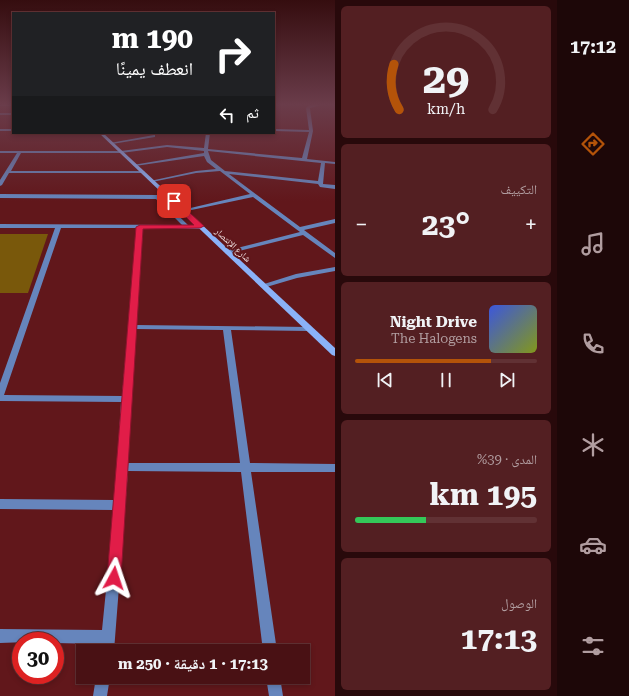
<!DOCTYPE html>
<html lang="ar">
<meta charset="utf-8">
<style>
body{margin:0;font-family:"Roboto Serif","Noto Naskh Arabic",serif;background:#531f22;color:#f1f3f6;direction:rtl;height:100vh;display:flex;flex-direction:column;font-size:15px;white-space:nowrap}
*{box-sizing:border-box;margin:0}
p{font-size:13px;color:#b19da0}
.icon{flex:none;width:22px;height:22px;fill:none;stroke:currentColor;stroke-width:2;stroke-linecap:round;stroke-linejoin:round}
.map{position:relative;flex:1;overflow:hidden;direction:ltr}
.drawer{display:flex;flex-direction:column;gap:6px;padding:6px;background:#28090b;width:222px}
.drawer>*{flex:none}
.banner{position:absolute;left:12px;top:12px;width:263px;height:122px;border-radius:0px;box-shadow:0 2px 6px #0003,0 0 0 1px #613134;direction:rtl;background:#202124;color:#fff;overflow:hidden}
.speed{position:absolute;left:12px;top:632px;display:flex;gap:8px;font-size:20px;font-weight:700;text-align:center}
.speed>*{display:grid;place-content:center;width:52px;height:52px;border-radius:50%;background:#491114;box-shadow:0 2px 6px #0003,0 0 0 1px #613134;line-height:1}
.speed .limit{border:6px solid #d22;background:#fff;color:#111}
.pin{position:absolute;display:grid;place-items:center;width:34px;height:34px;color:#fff;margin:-17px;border-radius:8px;box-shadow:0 2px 6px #0006}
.me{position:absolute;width:44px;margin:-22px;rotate:5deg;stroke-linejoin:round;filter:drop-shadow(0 0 3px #0008)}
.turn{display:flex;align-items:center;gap:14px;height:84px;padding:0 16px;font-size:18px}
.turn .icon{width:52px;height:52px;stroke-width:2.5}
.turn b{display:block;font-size:28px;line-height:34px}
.then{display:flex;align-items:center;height:38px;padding:0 16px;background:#0003;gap:8px;font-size:15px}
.big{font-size:30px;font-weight:700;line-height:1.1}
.drawer .card{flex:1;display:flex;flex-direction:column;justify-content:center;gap:6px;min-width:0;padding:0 14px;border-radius:6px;background:#531f22}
.drawer .dial{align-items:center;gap:0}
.dial svg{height:104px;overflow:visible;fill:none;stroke:#613134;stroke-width:7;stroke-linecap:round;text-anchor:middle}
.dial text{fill:#f1f3f6;stroke:none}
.song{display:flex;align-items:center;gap:12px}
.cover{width:48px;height:48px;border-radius:6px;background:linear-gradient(135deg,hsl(230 70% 55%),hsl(70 70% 35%))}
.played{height:4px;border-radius:2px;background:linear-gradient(90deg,#b45309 75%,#613134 75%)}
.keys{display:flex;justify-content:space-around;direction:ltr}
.heat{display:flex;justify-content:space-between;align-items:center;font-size:22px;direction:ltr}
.charge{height:6px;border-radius:3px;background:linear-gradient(90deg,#34c759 39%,#613134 0)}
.trip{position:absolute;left:76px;top:644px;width:234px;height:40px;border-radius:0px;background:#491114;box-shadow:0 2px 6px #0003,0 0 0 1px #613134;font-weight:700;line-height:40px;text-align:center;direction:rtl}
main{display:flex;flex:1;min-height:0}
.tab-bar{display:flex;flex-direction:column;width:72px;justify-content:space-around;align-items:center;background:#1d0708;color:#b19da0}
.tab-bar .icon{width:28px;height:28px}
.tab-bar .current{color:#b45309}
.tab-bar b{font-size:18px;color:#f1f3f6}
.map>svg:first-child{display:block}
.green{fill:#79580b}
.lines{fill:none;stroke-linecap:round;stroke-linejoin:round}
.pedestrian{fill:#6685bc;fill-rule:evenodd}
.minor{fill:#6685bc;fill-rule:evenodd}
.secondary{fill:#8ab2f8;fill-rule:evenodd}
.route{fill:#e11d48;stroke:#92132f}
.labels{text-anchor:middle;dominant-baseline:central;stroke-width:4;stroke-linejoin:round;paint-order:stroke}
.far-street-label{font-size:9px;fill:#f8eeee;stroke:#61171b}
</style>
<main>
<nav class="tab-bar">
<b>17:12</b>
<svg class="icon current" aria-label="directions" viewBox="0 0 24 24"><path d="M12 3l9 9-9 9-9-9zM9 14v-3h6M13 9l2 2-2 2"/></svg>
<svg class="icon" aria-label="music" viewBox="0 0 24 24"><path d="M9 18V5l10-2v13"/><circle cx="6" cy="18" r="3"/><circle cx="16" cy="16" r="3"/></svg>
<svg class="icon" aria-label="phone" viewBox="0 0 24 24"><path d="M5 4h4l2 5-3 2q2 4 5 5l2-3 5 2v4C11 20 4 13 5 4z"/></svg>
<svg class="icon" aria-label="climate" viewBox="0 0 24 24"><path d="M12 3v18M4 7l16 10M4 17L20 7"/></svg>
<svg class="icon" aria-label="car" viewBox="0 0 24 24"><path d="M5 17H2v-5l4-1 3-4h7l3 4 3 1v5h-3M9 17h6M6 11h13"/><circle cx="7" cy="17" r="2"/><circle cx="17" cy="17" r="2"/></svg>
<svg class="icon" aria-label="filters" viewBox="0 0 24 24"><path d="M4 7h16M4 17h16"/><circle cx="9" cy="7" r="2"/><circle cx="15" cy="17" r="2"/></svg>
</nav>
<section class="drawer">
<div class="card dial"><svg viewBox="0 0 100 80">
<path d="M14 69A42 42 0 1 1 86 69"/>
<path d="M14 69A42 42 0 0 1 10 34" stroke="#b45309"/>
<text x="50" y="56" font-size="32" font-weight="700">29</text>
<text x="50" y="72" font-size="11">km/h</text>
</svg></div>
<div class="card"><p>التكييف</p>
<div class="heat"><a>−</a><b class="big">23°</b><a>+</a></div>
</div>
<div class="card">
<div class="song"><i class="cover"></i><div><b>Night Drive</b><p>The Halogens</p></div></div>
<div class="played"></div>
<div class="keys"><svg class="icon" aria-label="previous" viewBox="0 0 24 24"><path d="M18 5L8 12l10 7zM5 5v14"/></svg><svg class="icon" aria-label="pause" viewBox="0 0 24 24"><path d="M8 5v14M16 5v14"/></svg><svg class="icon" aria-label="next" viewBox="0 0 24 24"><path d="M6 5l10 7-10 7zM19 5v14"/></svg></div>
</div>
<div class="card"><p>المدى · 39%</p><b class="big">195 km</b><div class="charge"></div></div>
<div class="card"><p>الوصول</p><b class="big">17:13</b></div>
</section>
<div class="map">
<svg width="335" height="696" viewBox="0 0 335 696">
<rect width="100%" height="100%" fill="#61171b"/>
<path class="green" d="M0,234H48L28,293H0Z"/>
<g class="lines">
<path class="pedestrian" d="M0,104H13V106H0Z"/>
<path class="minor" d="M297,104H325L310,108L313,131L307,159L335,162V164L325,163L323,184L335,185V189L320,187L318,184L229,174L300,227L335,219V223L304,230L335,253V258L303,235L227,254L225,253V251L300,232L253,197L182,212V210L250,194L220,171L196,173L152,182L150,181L196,171L216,169L207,162L204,156L135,166L133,165L204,153V151L167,147L121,153H21L11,171H143L145,172L143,173H9L2,185L0,186V180L17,153H0V151H121L167,145L204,148L206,133H210L208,149L302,158L309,132L274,131V129L309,130L306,108L309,105ZM208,151L321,163L318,181L225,171L211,160Z
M0,113H13V115H0Z
M0,129H13V131H0Z
M154,135H155V137L112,144L110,143Z
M0,194L157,195L188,225L202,226L203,227L200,229L143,228L136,325L308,327L312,329L308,331L231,330L250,463L335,464V472H251L277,651H263L241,472L128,471L114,651H100L101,644L55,643V641L0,643V629L102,630L114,510L0,509V499L115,500L121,402L0,401V383L55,228H0V224L182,225L156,199L0,198ZM61,228H137L122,396L4,395ZM135,329L223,330L240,463H128L130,399Z
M335,267V271L297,278L263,288L260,286L261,285L296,274Z
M96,677H110L107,696H93Z
M266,677H280L283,696H269Z"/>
<path class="secondary" d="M99,133H103L335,348V356L332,355Z"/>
</g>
<linearGradient id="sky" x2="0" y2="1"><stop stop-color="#350d0f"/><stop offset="0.52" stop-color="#6a3c4a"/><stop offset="1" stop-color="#6a3c4a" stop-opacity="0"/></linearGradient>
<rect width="335" height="201" fill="url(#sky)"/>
<path class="route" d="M171,200H176L204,226L200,228L143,229L121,578L118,583L114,585L109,583L107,578L136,227L140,225H194L171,202Z"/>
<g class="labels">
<g class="far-street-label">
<text transform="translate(233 245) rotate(43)">شارع الإنتصار</text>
</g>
</g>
</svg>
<div class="speed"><div class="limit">30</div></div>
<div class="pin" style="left:174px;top:201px;background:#d93025"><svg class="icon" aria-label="arrive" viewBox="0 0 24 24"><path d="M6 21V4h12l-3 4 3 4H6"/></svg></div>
<svg class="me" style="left:114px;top:578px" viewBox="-20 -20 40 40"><path d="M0-17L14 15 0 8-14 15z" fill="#e11d48" stroke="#fff" stroke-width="4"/></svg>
<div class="trip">17:13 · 1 دقيقة · 250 m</div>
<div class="banner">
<div class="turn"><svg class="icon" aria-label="right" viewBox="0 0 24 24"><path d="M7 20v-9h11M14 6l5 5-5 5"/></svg><div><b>190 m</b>انعطف يمينًا</div></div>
<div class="then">ثم<svg class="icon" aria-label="left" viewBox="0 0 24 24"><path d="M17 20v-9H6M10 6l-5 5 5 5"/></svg></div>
</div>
</div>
</main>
